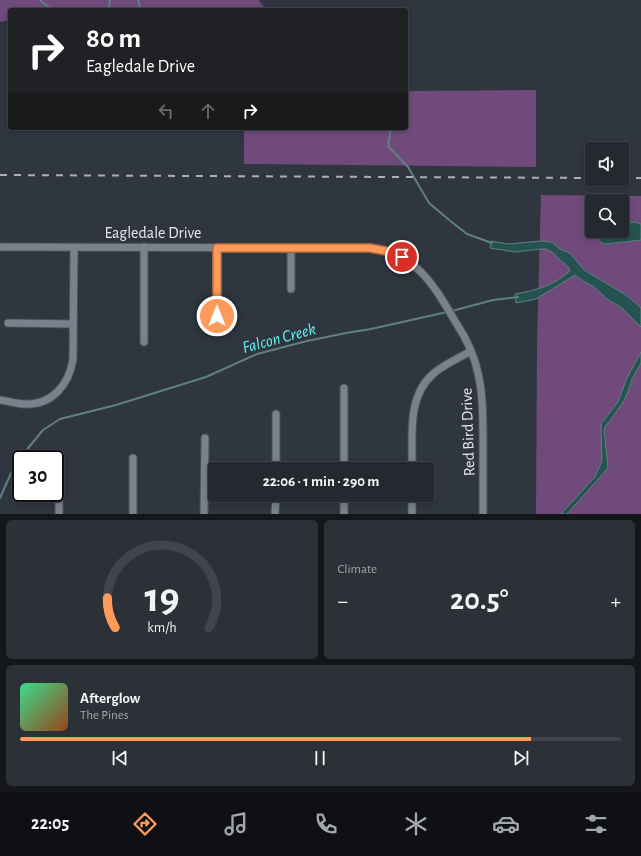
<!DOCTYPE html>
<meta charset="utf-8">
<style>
body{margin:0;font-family:"Alegreya Sans",sans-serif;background:#2c3037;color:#f1f3f6;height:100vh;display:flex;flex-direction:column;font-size:15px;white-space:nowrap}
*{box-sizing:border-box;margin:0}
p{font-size:13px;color:#a3a6aa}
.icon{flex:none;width:22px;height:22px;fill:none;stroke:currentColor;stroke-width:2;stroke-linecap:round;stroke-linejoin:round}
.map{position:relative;height:514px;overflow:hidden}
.panel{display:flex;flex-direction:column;gap:6px;padding:6px;background:#14161a;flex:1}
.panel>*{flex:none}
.hud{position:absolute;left:8px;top:8px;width:400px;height:122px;border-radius:4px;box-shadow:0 2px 6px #0003,0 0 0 1px #41444b;background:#202124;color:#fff;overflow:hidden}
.fabs{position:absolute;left:585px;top:142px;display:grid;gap:8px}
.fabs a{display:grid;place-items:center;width:44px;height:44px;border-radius:4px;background:#24282f;box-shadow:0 2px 6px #0003,0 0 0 1px #41444b;font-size:20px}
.speed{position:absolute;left:12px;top:450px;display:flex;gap:8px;font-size:20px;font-weight:700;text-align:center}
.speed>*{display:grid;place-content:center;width:52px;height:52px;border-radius:50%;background:#24282f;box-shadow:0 2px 6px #0003,0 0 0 1px #41444b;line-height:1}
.speed .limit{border:2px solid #111;border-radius:6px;background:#fff;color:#111}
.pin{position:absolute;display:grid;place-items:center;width:34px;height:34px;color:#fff;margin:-17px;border:2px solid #fff;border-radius:50%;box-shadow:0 1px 4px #0007}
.me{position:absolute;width:44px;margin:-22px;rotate:0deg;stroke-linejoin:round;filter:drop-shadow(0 0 3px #0008)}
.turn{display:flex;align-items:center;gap:14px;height:84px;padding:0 12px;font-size:18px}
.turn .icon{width:52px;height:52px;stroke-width:2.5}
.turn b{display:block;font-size:28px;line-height:34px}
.lanes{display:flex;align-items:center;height:38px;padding:0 12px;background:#0003;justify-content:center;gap:20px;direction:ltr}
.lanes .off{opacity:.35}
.big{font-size:30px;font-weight:700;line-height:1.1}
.panel .widget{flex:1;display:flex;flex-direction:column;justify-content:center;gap:6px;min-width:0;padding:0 14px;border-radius:6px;background:#2c3037}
.panel .dial{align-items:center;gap:0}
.dial svg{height:104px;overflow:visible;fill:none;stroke:#41444b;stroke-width:7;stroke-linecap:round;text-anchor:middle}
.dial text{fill:#f1f3f6;stroke:none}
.song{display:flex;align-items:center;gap:12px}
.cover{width:48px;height:48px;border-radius:6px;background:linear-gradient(135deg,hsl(150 70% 55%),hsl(20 70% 35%))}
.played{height:4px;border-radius:2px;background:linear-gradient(90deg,#ff9b5a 85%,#41444b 85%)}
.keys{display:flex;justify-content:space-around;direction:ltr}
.heat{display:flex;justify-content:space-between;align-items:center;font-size:22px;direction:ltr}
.panel .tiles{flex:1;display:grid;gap:6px;grid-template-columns:1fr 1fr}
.widget:last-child{grid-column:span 2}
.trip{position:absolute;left:208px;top:462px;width:226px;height:40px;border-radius:4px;background:#24282f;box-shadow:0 2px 6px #0003,0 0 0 1px #41444b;font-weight:700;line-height:40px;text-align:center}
.menu{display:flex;height:64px;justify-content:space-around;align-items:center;background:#0e1013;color:#a3a6aa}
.menu .icon{width:28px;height:28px}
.menu .on{color:#ff9b5a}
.menu b{font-size:18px;color:#f1f3f6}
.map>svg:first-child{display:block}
.green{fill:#6f4a7b;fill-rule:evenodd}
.water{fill:#265352;stroke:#5f8081}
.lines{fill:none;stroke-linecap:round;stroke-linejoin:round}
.stream{stroke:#5f8081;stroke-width:2}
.street-casing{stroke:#4d535a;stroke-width:9}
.street{stroke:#7a818c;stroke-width:7}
.rail{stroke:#aaafb6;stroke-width:2;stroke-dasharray:7 7;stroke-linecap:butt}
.route-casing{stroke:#a6653a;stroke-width:10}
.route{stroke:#ff9b5a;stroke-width:7}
.labels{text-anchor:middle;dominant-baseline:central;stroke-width:4;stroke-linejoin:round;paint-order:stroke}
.street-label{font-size:16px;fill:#e4e8ee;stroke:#30363f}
.water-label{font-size:17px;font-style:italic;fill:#61f1ee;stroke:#30363f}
</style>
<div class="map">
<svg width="641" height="514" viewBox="0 0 641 514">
<rect width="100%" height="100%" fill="#30363f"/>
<path class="green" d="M0,0H259L262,5L269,10H10V20L0,22Z
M536,90V167L244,164V128H406V91Z
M541,195L641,196V514H536L537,343ZM592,201H622V231H592Z"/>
<path class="water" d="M635,222L641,224V240L606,244L602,243L599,240L598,231H622V223Z
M491,241L508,244L541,241L551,242L560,249L570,253L584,270L626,295L641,308V327L622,308L607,299L593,286L586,283L575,275L536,299L516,303L515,294C537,290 553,286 570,271L569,268L552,252L546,249H541L515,252L490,248Z
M641,352V363L632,379L629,389L624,401L605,427L604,430L608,468L567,514H561L595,477L602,461L601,424L618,402L627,378Z"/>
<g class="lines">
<path class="stream" d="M40,0L52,10
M138,0L141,10
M104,10L109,7L110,0
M180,10L183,8L193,10
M391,128L388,146L408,167L429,203L448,219L467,234L492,243
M452,311L493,300L518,297
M0,498L15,464L43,430L60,419L116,405L206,377L257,354L307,341L346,333L371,329L447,312"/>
<g class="street-casing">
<path id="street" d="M0,247L370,248C422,252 440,298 464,336C484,372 483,407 483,446C483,469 483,491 483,514
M217,248V316
M291,289V248
M8,323L73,324
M144,342V247
M0,400C8,401 17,404 25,404C53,405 69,384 73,359L74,247
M276,469V414
M344,469V388
M412,469C413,436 406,397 434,373C445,364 459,358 471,351
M59,514V494
M133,514V458
M204,514L205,438
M275,514L276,495
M344,514V495
M412,514V495"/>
</g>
<use href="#street" class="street"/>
<path class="rail" d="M0,175L592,178
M622,178H641"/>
</g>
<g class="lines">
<g class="route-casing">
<path id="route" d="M217,316V248H370L386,251L402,257"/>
</g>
<use href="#route" class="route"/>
</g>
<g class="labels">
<g class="street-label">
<text x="153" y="233">Eagledale Drive</text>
<text transform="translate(468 432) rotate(-92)">Red Bird Drive</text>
</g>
<g class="water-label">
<text transform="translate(279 338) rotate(-15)">Falcon Creek</text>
</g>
</g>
</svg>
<div class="fabs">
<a><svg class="icon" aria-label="sound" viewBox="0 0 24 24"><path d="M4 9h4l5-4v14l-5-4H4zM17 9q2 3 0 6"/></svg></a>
<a><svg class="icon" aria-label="search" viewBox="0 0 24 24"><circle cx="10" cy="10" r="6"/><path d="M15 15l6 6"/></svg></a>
</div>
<div class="speed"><div class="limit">30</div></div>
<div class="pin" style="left:402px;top:257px;background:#d93025"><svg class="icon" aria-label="arrive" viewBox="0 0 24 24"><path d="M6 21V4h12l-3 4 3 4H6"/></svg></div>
<svg class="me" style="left:217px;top:316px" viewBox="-20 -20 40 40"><circle r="17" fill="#ff9b5a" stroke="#fff" stroke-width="3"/><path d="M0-11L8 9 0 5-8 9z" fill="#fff"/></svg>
<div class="trip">22:06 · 1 min · 290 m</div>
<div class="hud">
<div class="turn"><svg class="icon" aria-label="right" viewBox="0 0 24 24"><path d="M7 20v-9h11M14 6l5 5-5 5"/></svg><div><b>80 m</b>Eagledale Drive</div></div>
<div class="lanes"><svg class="icon off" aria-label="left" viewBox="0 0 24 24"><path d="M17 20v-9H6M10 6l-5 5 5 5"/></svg><svg class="icon off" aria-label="ahead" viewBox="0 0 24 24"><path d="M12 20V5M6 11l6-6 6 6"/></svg><svg class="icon" aria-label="right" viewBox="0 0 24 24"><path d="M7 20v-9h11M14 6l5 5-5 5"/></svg></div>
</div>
</div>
<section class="panel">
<div class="tiles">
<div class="widget dial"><svg viewBox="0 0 100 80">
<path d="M14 69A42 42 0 1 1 86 69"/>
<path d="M14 69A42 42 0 0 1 8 46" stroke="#ff9b5a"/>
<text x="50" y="56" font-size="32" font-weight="700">19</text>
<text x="50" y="72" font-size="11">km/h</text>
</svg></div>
<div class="widget"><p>Climate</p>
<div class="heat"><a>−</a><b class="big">20.5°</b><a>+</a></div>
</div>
<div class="widget">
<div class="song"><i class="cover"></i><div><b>Afterglow</b><p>The Pines</p></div></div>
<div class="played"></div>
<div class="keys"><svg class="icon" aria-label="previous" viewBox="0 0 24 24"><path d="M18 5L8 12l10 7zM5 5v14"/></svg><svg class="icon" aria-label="pause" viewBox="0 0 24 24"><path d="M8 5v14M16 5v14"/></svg><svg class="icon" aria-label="next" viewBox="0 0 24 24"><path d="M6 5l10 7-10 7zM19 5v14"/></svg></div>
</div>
</div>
</section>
<nav class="menu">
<b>22:05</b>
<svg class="icon on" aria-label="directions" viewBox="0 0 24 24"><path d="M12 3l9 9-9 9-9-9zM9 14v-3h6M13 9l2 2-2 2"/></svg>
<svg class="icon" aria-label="music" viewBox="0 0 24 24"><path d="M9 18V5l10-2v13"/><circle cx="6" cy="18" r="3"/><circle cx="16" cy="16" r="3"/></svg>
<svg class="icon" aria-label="phone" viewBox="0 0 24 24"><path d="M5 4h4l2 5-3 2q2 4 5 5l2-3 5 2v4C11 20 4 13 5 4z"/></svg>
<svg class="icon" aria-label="climate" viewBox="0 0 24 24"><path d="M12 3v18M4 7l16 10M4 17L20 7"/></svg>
<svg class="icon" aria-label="car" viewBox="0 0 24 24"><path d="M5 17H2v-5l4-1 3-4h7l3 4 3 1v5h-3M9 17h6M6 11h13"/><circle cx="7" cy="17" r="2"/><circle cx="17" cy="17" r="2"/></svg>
<svg class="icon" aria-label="filters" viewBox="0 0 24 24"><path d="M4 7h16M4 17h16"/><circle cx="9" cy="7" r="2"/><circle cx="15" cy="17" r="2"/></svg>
</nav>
